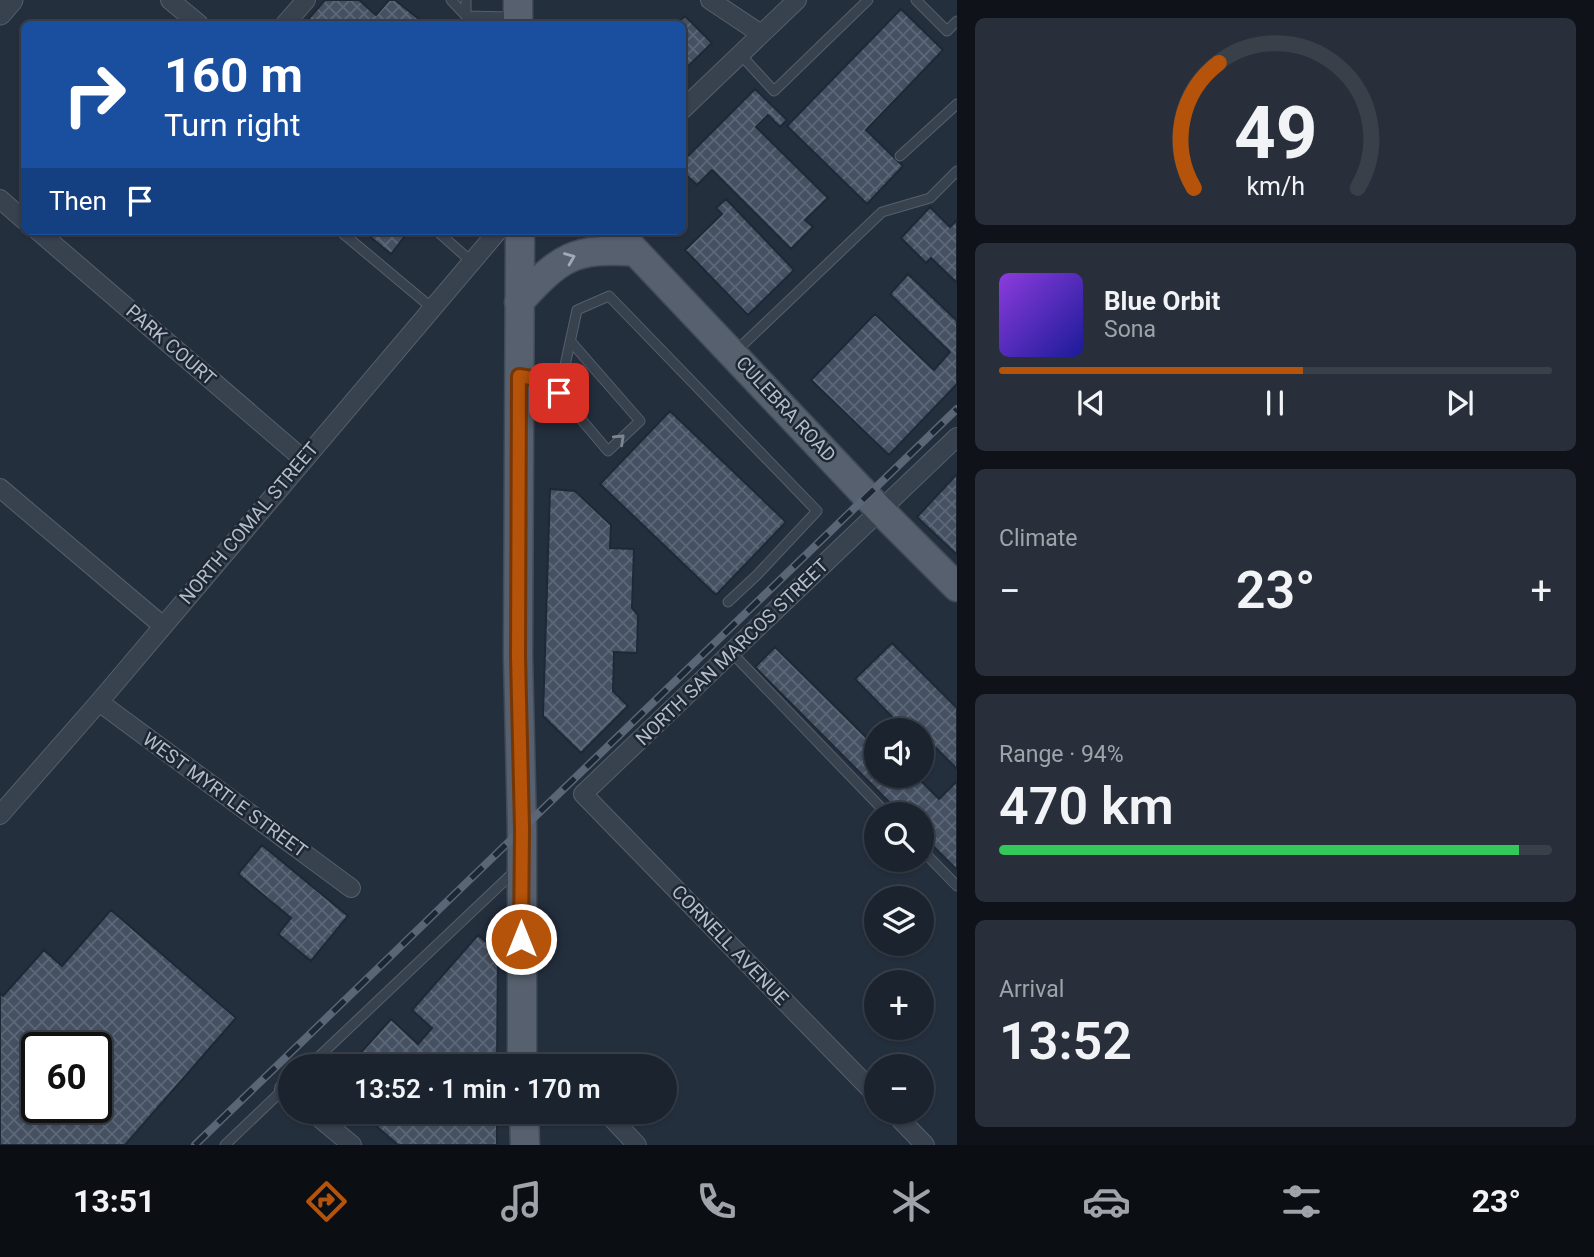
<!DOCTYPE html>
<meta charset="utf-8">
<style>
body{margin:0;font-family:Roboto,sans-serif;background:#282f3a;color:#f1f3f6;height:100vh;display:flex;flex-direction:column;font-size:26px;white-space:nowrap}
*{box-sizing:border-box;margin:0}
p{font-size:23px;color:#a0a4aa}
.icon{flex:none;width:38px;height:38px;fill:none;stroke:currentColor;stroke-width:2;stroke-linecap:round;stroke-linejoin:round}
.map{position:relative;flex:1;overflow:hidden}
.sheet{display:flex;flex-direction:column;gap:18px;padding:18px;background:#0f1319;width:637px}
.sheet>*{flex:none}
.guide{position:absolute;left:21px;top:21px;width:665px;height:214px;border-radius:10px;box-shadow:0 2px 5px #0004,0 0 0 2px #39404a;background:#1a4fa0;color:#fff;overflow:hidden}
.controls{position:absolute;left:864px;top:718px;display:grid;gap:14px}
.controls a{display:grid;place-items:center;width:70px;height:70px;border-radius:50%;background:#1b232e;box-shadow:0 2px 5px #0004,0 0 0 2px #39404a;font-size:35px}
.speed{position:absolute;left:21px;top:1032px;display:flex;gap:14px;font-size:35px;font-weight:700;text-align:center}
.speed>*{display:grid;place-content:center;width:91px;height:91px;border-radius:50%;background:#1b232e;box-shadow:0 2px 5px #0004,0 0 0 2px #39404a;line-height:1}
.speed .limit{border:4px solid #111;border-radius:10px;background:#fff;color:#111}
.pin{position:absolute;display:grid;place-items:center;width:60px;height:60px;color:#fff;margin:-30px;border-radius:14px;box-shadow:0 4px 10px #0006}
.me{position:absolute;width:77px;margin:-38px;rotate:0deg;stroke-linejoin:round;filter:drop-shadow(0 0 5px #0008)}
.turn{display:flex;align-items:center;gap:24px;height:147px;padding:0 28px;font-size:32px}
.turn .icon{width:91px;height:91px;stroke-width:2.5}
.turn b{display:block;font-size:49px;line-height:60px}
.then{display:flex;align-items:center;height:66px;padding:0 28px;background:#0003;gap:14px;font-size:26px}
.big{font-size:52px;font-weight:600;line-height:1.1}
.sheet .tile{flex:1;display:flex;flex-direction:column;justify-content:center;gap:10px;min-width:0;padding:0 24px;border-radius:10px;background:#282f3a}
.sheet .dial{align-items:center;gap:0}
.dial svg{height:182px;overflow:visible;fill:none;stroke:#39404a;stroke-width:7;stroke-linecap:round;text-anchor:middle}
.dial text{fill:#f1f3f6;stroke:none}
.song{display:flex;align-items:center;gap:21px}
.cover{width:84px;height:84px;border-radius:10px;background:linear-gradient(135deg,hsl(270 70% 55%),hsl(240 70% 35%))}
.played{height:7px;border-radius:4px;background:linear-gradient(90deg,#b45309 55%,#39404a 55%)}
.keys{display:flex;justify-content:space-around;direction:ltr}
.heat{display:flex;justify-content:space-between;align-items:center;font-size:38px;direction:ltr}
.charge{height:10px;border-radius:5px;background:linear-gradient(90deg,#34c759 94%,#39404a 0)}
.trip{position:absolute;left:278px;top:1054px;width:399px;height:70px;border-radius:35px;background:#1b232e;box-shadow:0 2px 5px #0004,0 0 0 2px #39404a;font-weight:600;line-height:70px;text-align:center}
.tab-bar{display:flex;height:112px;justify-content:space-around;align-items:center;background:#0b0e12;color:#a0a4aa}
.tab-bar .icon{width:49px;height:49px}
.tab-bar .current{color:#b45309}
.tab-bar b{font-size:32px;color:#f1f3f6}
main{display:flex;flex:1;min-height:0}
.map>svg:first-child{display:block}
.building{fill:url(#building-cross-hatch);stroke:#1f2835;stroke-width:2;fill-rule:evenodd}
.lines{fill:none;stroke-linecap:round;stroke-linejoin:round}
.service-casing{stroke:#565f6c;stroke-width:11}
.minor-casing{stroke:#565f6c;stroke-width:20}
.tertiary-casing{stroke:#565f6c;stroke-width:25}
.primary-casing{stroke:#414a57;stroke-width:31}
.service{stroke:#38414e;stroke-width:9}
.minor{stroke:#38414e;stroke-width:18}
.tertiary{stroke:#38414e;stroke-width:23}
.primary{stroke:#56606e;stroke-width:28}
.rail-casing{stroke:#5a6575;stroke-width:8}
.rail{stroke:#1d2633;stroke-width:5;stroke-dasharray:16;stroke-linecap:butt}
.oneway{stroke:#a1aab7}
.oneway2{stroke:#7c8592}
.route-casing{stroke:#753606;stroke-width:18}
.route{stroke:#b45309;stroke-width:12}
.labels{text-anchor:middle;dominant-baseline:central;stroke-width:5;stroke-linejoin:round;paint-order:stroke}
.street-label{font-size:19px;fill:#b4bcc9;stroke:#1d2633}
</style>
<main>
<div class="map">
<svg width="957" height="1145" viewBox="0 0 957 1145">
<defs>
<pattern id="building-cross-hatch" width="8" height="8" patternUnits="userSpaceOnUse" patternTransform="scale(1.75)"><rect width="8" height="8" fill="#455162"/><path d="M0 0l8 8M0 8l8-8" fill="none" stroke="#5d6877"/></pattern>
</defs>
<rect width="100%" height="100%" fill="#242f3e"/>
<path class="building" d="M325,0H359L376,15L389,0H395L425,24H304Z
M901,9L943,50L866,130L903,166L867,204L787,126Z
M685,16L712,43L682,72V24H676Z
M755,89L787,120L780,127L768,115L756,127L828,198L805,220L813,227L791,249L712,170L697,185L682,171V162Z
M726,199L794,270L748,315L685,250L722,214L716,208Z
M930,207L950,227L957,220V283L931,258L926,263L901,238Z
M363,231H409L391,254Z
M908,274L957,321V384L889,455L811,380L875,314L934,370L950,352L890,294Z
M670,411L786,522L716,595L600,484Z
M957,474V555L917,517Z
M550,489L575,491L611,525L610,548L634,549L632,608L638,615L637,653L614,652L613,691L628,706L581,753L543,716Z
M892,643L957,708V769L936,748L930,755L922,747V730H905L855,679Z
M775,647L877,748V775H915L939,799L957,781V870L922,835V814H901L755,667Z
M262,845L348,916L311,961L278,934L291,918L238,874Z
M111,910L236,1018L125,1145H0V993L3,996L44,950L62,966ZM37,1048H96V1108H37Z
M478,935L498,952L497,1066H349L391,1019L418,1044L432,1028L412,1010Z
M359,1111H497V1145H398Z"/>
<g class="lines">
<g class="service-casing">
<path id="service" d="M451,0L466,16L513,17
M466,0V16
M916,0L947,31L957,21
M740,54L774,91L868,0
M900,156L957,104
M340,231L432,308
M437,231L473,263
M734,353L882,212L930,198L957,171
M522,376L544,380L559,393L608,451L640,421L572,343
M559,393L577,310L609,296L817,511L757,575L728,602
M731,652L887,814
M922,850L957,886
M309,1066L516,870
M225,1145L290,1083"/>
</g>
<g class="minor-casing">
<path id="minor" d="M170,0L199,24
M710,0L761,34
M285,24L306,0
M682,110L797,0
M0,199L24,220
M38,231L303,459
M0,488L163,626
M99,702L351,888
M0,815L99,702L498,231
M284,1089L290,1095
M877,1096L583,794L957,437
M311,1111L352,1145
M605,1111L637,1145
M892,1111L925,1145"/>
</g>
<g class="tertiary-casing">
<path id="tertiary" d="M0,13L11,0"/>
</g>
<g class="primary-casing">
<path id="primary" d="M518,0V24
M520,231L518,656L522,829V1066
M616,231L880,510L957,587
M519,302C560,257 574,247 636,252
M524,1111L525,1145"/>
</g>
<use href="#service" class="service"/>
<use href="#minor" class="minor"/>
<use href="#tertiary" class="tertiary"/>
<use href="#primary" class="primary"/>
<g class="rail-casing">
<path id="rail" d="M195,1145L957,409"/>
</g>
<use href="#rail" class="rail"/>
</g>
<defs><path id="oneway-chevron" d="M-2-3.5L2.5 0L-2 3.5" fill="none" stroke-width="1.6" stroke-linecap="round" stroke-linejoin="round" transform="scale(1.75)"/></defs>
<use class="oneway" href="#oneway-chevron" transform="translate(570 258) rotate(-22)"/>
<use class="oneway2" href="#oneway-chevron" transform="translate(620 439) rotate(-43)"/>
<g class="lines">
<g class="route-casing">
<path id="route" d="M521,939L522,829L518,656L519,376L544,380L559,393"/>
</g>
<use href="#route" class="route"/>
</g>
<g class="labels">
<g class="street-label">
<text transform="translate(171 345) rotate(41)">PARK COURT</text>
<text transform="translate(786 409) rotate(47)">CULEBRA ROAD</text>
<text transform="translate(249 523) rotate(-50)">NORTH COMAL STREET</text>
<text transform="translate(732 652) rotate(-44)">NORTH SAN MARCOS STREET</text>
<text transform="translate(225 795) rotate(36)">WEST MYRTLE STREET</text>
<text transform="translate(730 945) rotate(46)">CORNELL AVENUE</text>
</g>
</g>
</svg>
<div class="controls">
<a><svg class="icon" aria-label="sound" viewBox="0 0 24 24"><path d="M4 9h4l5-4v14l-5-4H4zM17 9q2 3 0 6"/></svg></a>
<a><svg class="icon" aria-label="search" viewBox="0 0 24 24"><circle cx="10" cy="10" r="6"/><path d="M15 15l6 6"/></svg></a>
<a><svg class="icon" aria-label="layers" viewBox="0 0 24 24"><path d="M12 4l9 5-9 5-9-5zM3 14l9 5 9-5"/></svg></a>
<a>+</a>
<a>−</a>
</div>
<div class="speed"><div class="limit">60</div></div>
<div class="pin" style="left:559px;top:393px;background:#d93025"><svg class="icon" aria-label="arrive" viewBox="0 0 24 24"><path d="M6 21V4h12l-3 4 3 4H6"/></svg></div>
<svg class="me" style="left:521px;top:939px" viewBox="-20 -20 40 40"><circle r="17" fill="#b45309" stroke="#fff" stroke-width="3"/><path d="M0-11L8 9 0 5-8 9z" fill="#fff"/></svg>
<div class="trip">13:52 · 1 min · 170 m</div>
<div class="guide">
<div class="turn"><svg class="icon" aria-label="right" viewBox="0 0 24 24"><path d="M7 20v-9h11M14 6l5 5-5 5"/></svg><div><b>160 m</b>Turn right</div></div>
<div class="then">Then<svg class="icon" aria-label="arrive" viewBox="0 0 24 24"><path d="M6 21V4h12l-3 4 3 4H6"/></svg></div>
</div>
</div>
<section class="sheet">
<div class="tile dial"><svg viewBox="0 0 100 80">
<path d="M14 69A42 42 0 1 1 86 69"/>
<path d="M14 69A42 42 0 0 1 25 14" stroke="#b45309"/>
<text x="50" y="56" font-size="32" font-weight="700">49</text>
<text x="50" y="72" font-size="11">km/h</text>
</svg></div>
<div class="tile">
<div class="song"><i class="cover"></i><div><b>Blue Orbit</b><p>Sona</p></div></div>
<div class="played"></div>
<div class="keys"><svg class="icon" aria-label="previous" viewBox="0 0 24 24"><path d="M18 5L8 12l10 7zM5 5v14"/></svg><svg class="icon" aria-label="pause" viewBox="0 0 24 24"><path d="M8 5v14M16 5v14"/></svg><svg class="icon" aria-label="next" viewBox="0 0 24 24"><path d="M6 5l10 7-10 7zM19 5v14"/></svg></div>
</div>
<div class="tile"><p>Climate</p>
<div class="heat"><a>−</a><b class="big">23°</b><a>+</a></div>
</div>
<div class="tile"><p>Range · 94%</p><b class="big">470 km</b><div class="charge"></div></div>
<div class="tile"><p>Arrival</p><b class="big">13:52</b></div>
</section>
</main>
<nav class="tab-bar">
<b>13:51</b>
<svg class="icon current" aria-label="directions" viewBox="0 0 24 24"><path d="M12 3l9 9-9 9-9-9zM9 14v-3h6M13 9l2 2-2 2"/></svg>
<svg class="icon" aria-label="music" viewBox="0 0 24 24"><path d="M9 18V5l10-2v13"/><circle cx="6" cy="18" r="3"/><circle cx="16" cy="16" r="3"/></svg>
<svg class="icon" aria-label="phone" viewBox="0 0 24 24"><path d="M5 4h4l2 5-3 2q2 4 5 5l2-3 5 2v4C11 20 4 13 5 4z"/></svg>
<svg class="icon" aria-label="climate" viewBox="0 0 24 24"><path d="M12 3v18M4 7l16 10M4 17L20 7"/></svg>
<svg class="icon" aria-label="car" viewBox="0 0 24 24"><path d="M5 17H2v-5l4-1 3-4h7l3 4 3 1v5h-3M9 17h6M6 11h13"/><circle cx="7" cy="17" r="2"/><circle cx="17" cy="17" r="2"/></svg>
<svg class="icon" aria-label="filters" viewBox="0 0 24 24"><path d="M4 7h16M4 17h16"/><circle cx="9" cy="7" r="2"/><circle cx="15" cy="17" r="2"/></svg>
<b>23°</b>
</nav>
